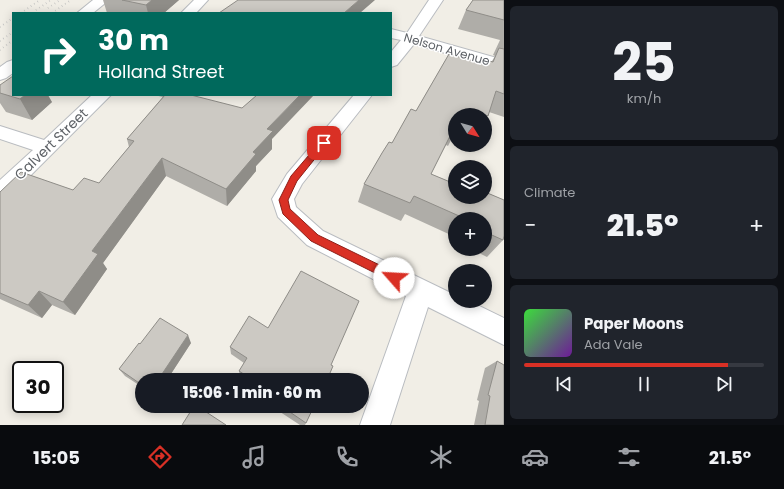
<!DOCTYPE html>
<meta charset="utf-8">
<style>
body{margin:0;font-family:Poppins,sans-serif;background:#20242c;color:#f1f3f6;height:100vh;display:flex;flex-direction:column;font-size:15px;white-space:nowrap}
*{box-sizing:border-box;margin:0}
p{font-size:13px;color:#9ea1a6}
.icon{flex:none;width:22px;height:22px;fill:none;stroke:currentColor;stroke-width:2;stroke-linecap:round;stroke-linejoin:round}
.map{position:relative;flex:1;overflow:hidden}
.side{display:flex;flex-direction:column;gap:6px;padding:6px;background:#0d0f14;width:280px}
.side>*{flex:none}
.guide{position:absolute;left:12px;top:12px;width:380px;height:84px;border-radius:0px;box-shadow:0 2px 10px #0003;background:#00695c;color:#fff;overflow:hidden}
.needle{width:26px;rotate:127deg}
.controls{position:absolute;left:448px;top:108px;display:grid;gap:8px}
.controls a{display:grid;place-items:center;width:44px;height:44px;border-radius:50%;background:#171b24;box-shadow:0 2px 10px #0003;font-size:20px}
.speed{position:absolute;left:12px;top:361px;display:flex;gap:8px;font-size:20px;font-weight:700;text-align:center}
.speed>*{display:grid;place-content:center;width:52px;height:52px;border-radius:50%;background:#171b24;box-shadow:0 2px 10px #0003;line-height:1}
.speed .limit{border:2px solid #111;border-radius:6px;background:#fff;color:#111}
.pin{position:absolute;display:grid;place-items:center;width:34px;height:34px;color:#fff;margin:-17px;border-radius:8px;box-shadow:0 2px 6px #0006}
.me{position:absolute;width:44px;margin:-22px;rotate:296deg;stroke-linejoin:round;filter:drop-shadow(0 0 3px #0008)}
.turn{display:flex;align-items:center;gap:14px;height:84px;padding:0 20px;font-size:18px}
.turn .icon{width:52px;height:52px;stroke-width:2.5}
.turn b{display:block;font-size:28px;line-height:34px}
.big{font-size:30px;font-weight:800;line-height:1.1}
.side .widget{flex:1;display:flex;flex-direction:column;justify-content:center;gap:6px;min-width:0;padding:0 14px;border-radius:6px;background:#20242c}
.side .dial{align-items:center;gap:0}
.dial b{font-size:52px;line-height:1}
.song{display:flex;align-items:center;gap:12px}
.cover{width:48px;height:48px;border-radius:6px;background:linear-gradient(135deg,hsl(120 70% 55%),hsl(280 70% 35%))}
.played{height:4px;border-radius:2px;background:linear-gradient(90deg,#d93025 85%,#363941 85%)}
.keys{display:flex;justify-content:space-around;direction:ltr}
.heat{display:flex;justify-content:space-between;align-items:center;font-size:22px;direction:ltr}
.trip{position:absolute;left:135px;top:373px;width:234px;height:40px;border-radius:20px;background:#171b24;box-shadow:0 2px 10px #0003;font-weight:800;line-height:40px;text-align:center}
.tabs{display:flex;height:64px;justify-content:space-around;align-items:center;background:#090b0e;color:#9ea1a6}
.tabs .icon{width:28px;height:28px}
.tabs .selected{color:#d93025}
.tabs b{font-size:18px;color:#f1f3f6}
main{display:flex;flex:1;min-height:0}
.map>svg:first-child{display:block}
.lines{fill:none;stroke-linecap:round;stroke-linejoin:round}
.minor-casing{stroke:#b9bcc0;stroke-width:2}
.minor{fill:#fff;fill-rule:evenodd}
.rail{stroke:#b5b6b7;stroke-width:2;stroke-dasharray:0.5 3.5;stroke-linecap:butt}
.wall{fill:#afada8}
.shaded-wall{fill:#8f8d88}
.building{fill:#ccc9c3;stroke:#8f8d88}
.route{fill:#d93025;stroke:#8d1f18}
.labels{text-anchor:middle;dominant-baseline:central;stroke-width:3;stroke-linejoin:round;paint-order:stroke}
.far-street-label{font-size:12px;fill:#5e6267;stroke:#fff}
.street-label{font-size:14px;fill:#5e6267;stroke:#fff}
</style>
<main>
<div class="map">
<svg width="504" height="425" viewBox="0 0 504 425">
<rect width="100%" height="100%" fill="#f1eee6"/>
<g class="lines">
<g class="minor-casing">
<path id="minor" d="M93,0H109L93,13H77Z
M194,0H208L196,13H181Z
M429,0H443L419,36L504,60V70L414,44L397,65L391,67V52L401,40L391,38V29L407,33Z
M13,60V73L6,78L0,80V67L7,62Z
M92,95H111L7,199L0,201V180L33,150L0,139V126L44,140Z
M354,95H372L302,184L294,199L296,207L323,231L455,295V301H469L504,318V345L428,307L390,425H360L406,296L307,245L278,217L272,199L287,174Z"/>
</g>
<use href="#minor" class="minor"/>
<path class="rail" d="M48,8L60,0
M36,10L51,0
M21,13L40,0
M52,13L71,0
M0,27L13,18
M0,41L13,32
M0,50L13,40"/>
</g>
<path class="wall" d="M103,0H179L164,13H107Z
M473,0H504V117L489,112L485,121V115H455V142L451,140L448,146L446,145L431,174L455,184V197H485V192L504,200V236L503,240L487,257L471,249H485V219H455V242L451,240L453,236L405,214L401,221L358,202L364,184L382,153L389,142L392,143L411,109L416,111L449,54L487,65L489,61H492L495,56L493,55L500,40L458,29L466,10Z
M0,85L52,102L32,120L6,112L0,103Z
M154,95H193L272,139V149L256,166V171L227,206L166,176L103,263L107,269L75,315L52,305L42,318L0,299V192L73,190L99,183L129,147L127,139L163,97Z
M191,343L167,380H142V387L125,376L119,369L140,344Z
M230,347L331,365L327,380H244L240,377L239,371L244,363L231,354Z
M497,361L504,425H474L479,401L477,400L485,368Z
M271,406H314L305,425H300Z"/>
<path class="shaded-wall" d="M152,0H179L164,13H148L146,5Z
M359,0H375L360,13H344Z
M25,95H48L52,102L32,120L20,99Z
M300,95H314L272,139V149L256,166V171L227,206L226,189L253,152L267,129Z
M162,158L166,176L103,263L107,269L75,315L63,302L92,251Z
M39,291L52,305L42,318L28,305Z
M188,335L191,343L167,380H158Z"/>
<path class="building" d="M122,0H152L146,5Z
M238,0H359L344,13H219Z
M473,0H504V20L466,10Z
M499,48L504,49V94L496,91L488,116L475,112L473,115H455V126L431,174L455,184V197H485V192L504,200V236L503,240L485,232V219H466L414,196L410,203L364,184L382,153L389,142L392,143L411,109L416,111L449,54L487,65L489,61L493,62Z
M13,76V95H25L20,99L0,93V85Z
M165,95H191L242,108L257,95H300L267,129L273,131L253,152L256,154L226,189L162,158L92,251L98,254L63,302L39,291L28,305L0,293V192L21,172L73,190L84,178L99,183L134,141L127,139Z
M301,271L359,301L331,365L333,366L327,380H253L239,371L247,358L230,347L249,316L268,328Z
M160,318L188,335L158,380H142V385L119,369L139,343L140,344Z
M497,361L504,365V425H485L490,396L488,395Z
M194,406H197L226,425H182Z
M281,406H314L306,423Z"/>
<path class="route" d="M324,140L328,143L326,145L297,181L288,200L290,209L318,235L398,274L400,278L398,281L394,282L391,281L311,241L283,214L279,200L291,176L321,141Z"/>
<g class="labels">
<g class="far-street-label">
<text transform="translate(447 49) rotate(16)">Nelson Avenue</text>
</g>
<g class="street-label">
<text transform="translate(51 144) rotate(-44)">Calvert Street</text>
</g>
</g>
</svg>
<div class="controls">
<a><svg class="needle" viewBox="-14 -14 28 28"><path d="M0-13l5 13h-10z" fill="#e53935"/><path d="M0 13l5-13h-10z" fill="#9ea1a6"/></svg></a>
<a><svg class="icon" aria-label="layers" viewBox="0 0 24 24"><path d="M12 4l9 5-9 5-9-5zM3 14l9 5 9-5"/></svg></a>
<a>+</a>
<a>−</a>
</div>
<div class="speed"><div class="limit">30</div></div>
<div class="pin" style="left:324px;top:143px;background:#d93025"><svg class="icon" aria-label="arrive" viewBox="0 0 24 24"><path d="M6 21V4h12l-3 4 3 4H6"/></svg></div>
<svg class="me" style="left:394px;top:278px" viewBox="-20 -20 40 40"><circle r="19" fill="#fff"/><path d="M0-13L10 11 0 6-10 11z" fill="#d93025"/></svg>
<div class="trip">15:06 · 1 min · 60 m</div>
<div class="guide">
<div class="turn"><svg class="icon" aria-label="right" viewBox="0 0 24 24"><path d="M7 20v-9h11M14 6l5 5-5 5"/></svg><div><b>30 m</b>Holland Street</div></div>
</div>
</div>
<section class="side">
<div class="widget dial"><b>25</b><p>km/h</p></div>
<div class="widget"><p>Climate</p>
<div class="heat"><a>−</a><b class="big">21.5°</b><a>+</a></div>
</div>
<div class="widget">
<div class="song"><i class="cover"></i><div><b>Paper Moons</b><p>Ada Vale</p></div></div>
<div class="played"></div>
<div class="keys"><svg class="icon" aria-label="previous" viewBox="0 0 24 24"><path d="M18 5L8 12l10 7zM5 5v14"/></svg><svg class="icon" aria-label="pause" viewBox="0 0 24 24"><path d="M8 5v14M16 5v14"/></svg><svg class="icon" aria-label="next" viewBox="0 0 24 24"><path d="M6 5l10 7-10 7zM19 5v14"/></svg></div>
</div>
</section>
</main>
<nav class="tabs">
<b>15:05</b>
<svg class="icon selected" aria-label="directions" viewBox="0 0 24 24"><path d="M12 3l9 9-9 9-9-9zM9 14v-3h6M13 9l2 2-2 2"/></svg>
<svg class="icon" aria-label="music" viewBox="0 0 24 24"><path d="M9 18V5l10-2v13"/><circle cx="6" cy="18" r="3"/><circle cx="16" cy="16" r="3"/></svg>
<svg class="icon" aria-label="phone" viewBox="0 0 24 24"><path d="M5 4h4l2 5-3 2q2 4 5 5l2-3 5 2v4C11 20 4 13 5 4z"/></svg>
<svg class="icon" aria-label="climate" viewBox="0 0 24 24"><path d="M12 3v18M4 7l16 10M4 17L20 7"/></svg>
<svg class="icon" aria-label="car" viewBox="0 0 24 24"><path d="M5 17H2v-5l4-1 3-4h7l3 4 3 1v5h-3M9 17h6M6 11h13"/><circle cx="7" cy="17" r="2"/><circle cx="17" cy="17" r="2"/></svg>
<svg class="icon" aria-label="filters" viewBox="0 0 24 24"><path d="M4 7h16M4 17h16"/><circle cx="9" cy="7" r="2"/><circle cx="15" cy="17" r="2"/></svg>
<b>21.5°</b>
</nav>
